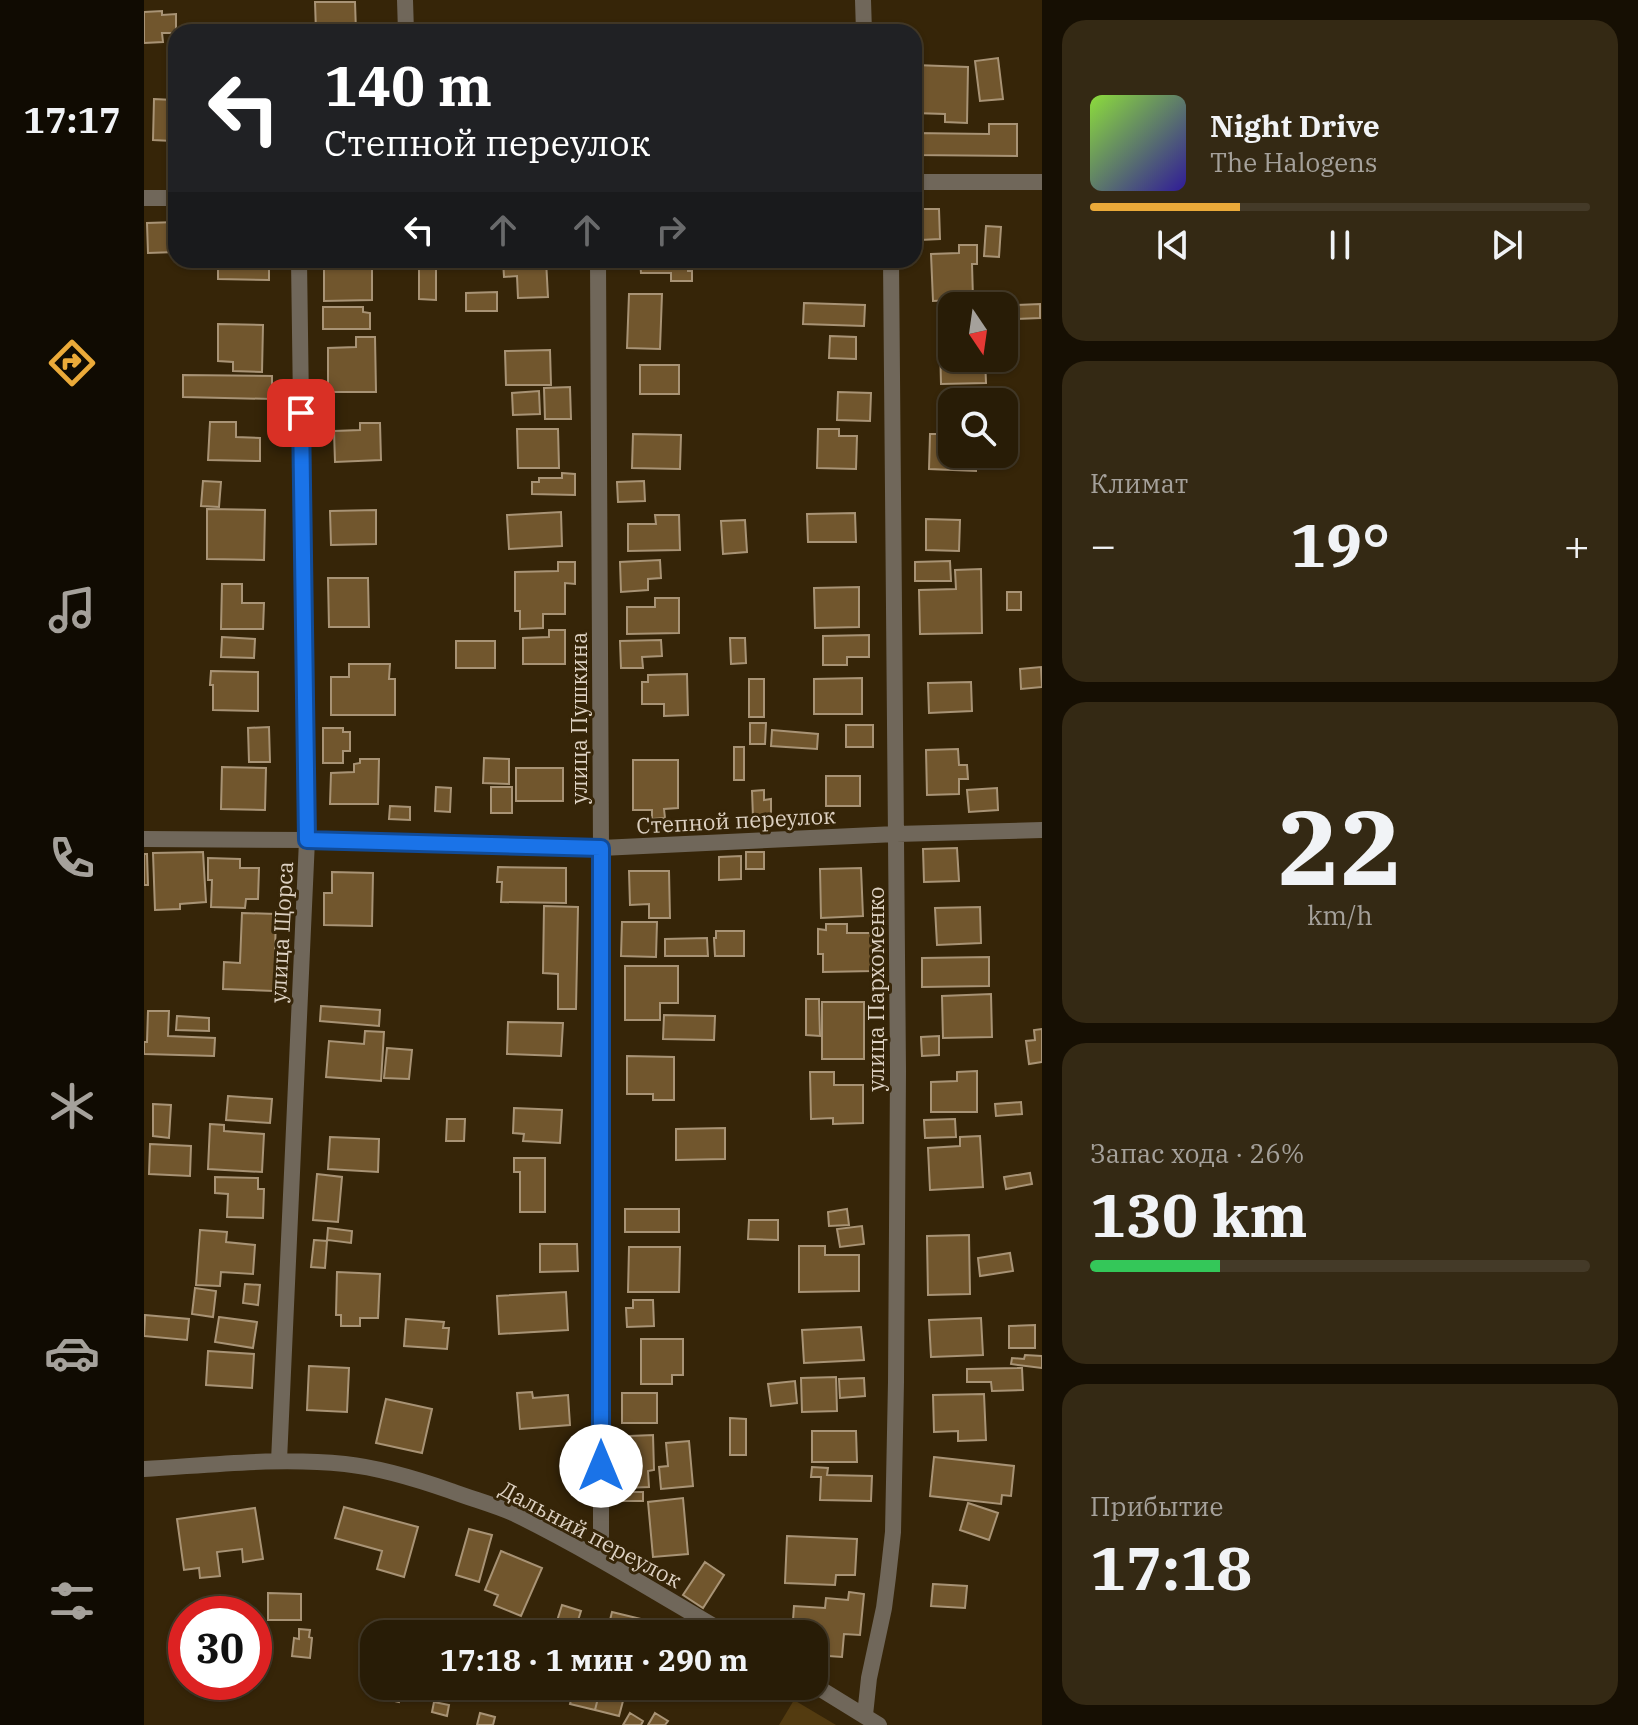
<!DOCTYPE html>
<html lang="ru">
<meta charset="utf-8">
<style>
body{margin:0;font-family:"IBM Plex Serif",serif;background:#342914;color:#f1f3f6;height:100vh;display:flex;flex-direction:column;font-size:30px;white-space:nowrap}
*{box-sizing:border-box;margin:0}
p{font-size:26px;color:#a5a19b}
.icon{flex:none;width:44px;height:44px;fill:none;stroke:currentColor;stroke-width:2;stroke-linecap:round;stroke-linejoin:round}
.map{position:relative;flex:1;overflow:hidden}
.side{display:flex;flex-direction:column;gap:20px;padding:20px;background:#160f03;width:596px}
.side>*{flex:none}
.hud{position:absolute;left:24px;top:24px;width:754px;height:244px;border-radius:24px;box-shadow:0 2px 6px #0004,0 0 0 2px #443a28;background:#202124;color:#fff;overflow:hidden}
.needle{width:52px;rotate:167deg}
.fabs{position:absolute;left:794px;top:292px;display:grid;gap:16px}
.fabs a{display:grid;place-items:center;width:80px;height:80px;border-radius:16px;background:#281c06;box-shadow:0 2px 6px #0004,0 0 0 2px #443a28;font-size:40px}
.speed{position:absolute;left:24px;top:1596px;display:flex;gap:16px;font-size:40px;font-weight:700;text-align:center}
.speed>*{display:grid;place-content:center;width:104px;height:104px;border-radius:50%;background:#281c06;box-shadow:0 2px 6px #0004,0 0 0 2px #443a28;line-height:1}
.speed .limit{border:12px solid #d22;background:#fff;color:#111}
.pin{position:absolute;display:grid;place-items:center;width:68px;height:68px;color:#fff;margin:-34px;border-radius:16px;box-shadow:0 4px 12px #0006}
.me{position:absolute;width:88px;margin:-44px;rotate:0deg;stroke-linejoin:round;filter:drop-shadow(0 0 6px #0008)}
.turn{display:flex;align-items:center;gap:28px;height:168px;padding:0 24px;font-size:36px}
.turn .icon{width:104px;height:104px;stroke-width:2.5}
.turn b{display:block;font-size:56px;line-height:68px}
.lanes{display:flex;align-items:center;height:76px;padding:0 24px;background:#0003;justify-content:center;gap:40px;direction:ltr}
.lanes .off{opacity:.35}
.big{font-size:60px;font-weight:700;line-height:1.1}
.side .widget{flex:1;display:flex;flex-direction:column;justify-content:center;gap:12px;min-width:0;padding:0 28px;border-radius:24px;background:#342914}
.side .dial{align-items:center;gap:0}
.dial b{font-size:104px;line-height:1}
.song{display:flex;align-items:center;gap:24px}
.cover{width:96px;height:96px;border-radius:12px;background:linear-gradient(135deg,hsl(90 70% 55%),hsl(250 70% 35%))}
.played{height:8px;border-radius:4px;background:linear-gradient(90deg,#ebaa39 30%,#443a28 30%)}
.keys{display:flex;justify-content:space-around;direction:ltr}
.heat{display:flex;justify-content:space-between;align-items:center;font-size:44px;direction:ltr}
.charge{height:12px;border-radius:6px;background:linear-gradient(90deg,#34c759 26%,#443a28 0)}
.trip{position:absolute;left:216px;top:1620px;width:468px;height:80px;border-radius:24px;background:#281c06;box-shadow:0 2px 6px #0004,0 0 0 2px #443a28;font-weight:700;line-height:80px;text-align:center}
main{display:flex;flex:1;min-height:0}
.dock{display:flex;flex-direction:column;width:144px;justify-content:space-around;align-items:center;background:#100b02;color:#a5a19b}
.dock .icon{width:56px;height:56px}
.dock .on{color:#ebaa39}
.dock b{font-size:36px;color:#f1f3f6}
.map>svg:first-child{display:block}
.green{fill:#533b10}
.building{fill:#71562d;stroke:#a89375;stroke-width:2}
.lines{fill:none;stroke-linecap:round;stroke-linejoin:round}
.street{stroke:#70675a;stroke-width:16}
.route-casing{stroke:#114b97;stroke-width:20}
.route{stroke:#1a73e8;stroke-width:14}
.labels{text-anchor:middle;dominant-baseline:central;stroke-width:6;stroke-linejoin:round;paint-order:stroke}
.street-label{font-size:22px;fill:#ddd1c2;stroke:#362508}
</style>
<main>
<nav class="dock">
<b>17:17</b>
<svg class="icon on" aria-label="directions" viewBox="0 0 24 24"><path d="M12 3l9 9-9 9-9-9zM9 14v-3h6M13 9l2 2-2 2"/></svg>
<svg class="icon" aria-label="music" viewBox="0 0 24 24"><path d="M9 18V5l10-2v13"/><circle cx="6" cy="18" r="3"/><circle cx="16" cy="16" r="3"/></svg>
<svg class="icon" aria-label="phone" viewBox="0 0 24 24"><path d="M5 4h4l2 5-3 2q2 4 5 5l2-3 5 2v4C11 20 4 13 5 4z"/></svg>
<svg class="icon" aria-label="climate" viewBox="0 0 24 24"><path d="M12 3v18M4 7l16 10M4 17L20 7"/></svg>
<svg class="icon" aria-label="car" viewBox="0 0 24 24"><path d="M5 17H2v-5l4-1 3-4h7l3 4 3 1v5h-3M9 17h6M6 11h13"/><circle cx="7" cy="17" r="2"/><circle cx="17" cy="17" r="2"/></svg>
<svg class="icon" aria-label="filters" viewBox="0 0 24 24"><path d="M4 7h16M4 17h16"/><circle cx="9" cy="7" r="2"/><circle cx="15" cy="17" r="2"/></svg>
</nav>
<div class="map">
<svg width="898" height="1725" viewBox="0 0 898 1725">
<rect width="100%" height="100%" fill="#362508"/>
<path class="green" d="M650,1700L692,1725H635Z"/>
<path class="building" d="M171,2H211L212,32H172Z
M18,11V15L32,14V33H18L19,42L0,43V12Z
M854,58L859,99L836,101L831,61Z
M771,65L824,67L823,123L801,122V114L770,113Z
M10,99L29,100L28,141L9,140Z
M845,124H873V156L770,155V133L845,134Z
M776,209H795L796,239L776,240Z
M32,222V252L4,253L3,223Z
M842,226L857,227L855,257L840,256Z
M815,245H833V264H828L829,299L789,301L787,254L815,253Z
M74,260H125V280L74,279Z
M180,260H228V300L180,301Z
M275,260H292V300L275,299Z
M359,260H402L404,297L374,298L373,276L360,277Z
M496,260H544V271H548V281H527V273H497Z
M670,260H713V266L670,265Z
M353,292V311H322V293Z
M485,294H518L516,349L483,348Z
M660,303L721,305L720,326L659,324Z
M896,304V318L870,319V323L860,324V306H846Z
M179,307H219V312L226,313V329H179Z
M74,324L119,325L118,372L89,371V362L74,361Z
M686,336L712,337V359L685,358Z
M212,337H231L232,392H184V348L212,347Z
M796,344H808V358H841L842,383L797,384Z
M406,350L407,385H362L361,351Z
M496,365H535V394H496Z
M39,375L128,376V399L39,397Z
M426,387L427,419H401L400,388Z
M395,391L396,414L369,415L368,393Z
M694,392L727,393L726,421L693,420Z
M66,422H92V437L116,438V461L64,460Z
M216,423H236L237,460L191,462L190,431L216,430Z
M373,429H414L415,468H374Z
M674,429H695V436H713L712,469L673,468Z
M489,434L537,435L536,469L488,468Z
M786,434H808V454H832V471L785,469Z
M418,473L431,474V495L388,494V482H395V478H418Z
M59,481L77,482L75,507L57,506Z
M500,481L501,501L474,502L473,482Z
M63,509L121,510L120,560L63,559Z
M232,510V544L187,545L186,511Z
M417,512L418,546L365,549L363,515Z
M711,513L712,542H664L663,514Z
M511,515H535L536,550L484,551V524H512Z
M782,519L816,520L815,551L782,550Z
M601,520L603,552L579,554L577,521Z
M516,560L517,578L504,579V590L477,592L476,562Z
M806,561L807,581H771V562Z
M414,562H431V584L421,583V614H399V628L376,629V611H371V572L414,571Z
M837,569L838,633L776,634L775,590L812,589L811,570Z
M184,578H224L225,627H185Z
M78,584H98V603H120L119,629H77Z
M715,587V627L671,628L670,588Z
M863,592H877V610H863Z
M511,598H535V633L483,634V607H511Z
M405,630H421V664H379V638L405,637Z
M725,635V657H703V665H679V636Z
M78,637L111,639L110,658L77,657Z
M586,638H601L602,663L587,664Z
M517,640L518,656L498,657L499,668H477L476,641Z
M312,641H351V668H312Z
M205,664H246L245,679H251V715H187V677H205Z
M897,667L898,687L877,689L876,669Z
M67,671L114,672V711L69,710V685H66Z
M543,674L544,715L520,716V704H498V682H504V675Z
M718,678V714H670V679Z
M605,679H620V717H605Z
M827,682L828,711L785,713L784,683Z
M606,723H622L621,744H606Z
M702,725H729V747H702Z
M125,727L126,762H105L104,728Z
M179,728H199V732H206V751H199V763H179Z
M628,730L674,734L673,749L627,746Z
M590,747H600V780H590Z
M814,749L815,765H823L824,779H815V794L783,795L782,750Z
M340,758L365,759V784L339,783Z
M216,759H235L234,804H186L187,773L210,772V764L216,763Z
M489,760H534V808L520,809L521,818L508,819V810H489Z
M78,767L122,768L121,810L77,809Z
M372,768H419V801H372Z
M682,776H716V806H682Z
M292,787L307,788L306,812L291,811Z
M347,787H368V813H347Z
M853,788L854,810L825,812L823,790Z
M620,790V800L627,799V817L609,818L608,791Z
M246,806L266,807V820L245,819Z
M813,848L815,881L780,882L779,849Z
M59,852L62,902L36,904V909L11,910L9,853Z
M602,852H620V869H602Z
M0,854H3L4,885H0Z
M597,856V879L575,880V857Z
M64,858L96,859V868H115L114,899H102L101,908L67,907L68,880H64Z
M354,867L422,868V903L357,902L358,882H353Z
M717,868L719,916L677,918L676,869Z
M485,871H525L526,918H505V904L486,905Z
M188,872L229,873L228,926L180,925V893H188Z
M400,906L434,907L432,1009H414V974L399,973Z
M836,907L837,943L793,945L791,908Z
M98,913L132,914L130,991L79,989L80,962L96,963Z
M478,922H513L512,957L477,956Z
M682,924H703V933H728L729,971L679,972V954H674V929L682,930Z
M572,931H600V956H571L570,938H572Z
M563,938L564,956H521V939Z
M845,957V986L778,987V958Z
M481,966H534V1003H516V1020H481Z
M847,994L848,1037L799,1038L798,996Z
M662,999H675L676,1036L662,1035Z
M678,1002H720V1059H678Z
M177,1006L236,1010L235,1026L176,1021Z
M4,1011H25L24,1036L71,1038L70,1056L0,1054V1042H3Z
M520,1015L571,1016L570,1040L519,1039Z
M33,1016L65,1018V1031L32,1030Z
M364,1022L419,1023L417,1056L363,1054Z
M898,1029V1062L885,1064L882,1041L891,1040L890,1030Z
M221,1031L240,1032L237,1081L182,1077L185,1041L220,1044Z
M795,1036V1055L778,1056L777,1037Z
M243,1048L268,1050L265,1079L240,1078Z
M483,1056L530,1057V1100H509V1094H483Z
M833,1071V1112H787V1082L813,1081V1072Z
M666,1072H690V1085H719V1123L689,1124V1118L667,1119Z
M84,1096L128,1099L126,1123L82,1120Z
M877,1102L878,1114L852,1116L851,1104Z
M9,1104L27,1105L25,1138L9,1136Z
M370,1108L418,1110L416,1143L379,1141L380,1134L369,1133Z
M303,1119H321L320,1141H302Z
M811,1119L812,1137L781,1138L780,1120Z
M66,1124L80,1125V1131L120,1134L118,1172L64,1169Z
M581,1128V1159L532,1160V1129Z
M836,1136L839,1187L786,1190L784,1148L816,1146V1137Z
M186,1137L235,1139L234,1172L184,1169Z
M6,1144L47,1146L46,1176L5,1174Z
M370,1158H401V1212H376V1172H370Z
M886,1173L888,1184L862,1189L860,1177Z
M173,1174L198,1177L194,1222L169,1220Z
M71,1177L114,1178V1189H120L119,1218L83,1217L84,1194L71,1193Z
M481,1209H535V1232H481Z
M703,1209L705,1225L685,1226L684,1212Z
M605,1220H634V1240L604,1239Z
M718,1226L720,1244L696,1247L693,1229Z
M184,1228L208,1231L207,1243L183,1240Z
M56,1230L83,1232L82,1242L111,1245L109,1274L77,1272L76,1286L52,1285Z
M825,1235L826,1294L784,1295L783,1236Z
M170,1240L183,1241L181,1268L167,1267Z
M396,1244H433L434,1271L396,1272Z
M655,1246H681V1255H715V1291L655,1292Z
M485,1247H536L535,1292H484Z
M866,1253L869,1271L836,1276L834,1258Z
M193,1272L236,1274L234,1318H216V1326H197V1315H192Z
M101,1284L116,1285L114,1305L99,1303Z
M51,1288L72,1291L69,1317L48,1314Z
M422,1292L424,1330L355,1334L353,1296Z
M489,1300H509L510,1326L483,1327L482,1308H489Z
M1,1315L45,1319L43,1340L0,1336Z
M75,1317L113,1322L109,1348L71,1342Z
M837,1318L839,1355L787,1357L785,1320Z
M262,1319L300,1322L299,1328H305L303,1349L260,1346Z
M891,1325V1348H865V1326Z
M717,1327L720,1360L660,1363L658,1330Z
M497,1339H539V1375H528V1384H497Z
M64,1351L110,1354L108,1388L62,1385Z
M881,1355L898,1356V1368L867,1364L868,1358L880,1359Z
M165,1366L205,1368L203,1412L163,1410Z
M878,1368L879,1390L848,1391L847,1382H823V1369Z
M692,1377L693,1411L658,1412L657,1378Z
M720,1378L721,1396L696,1398L695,1379Z
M651,1381L653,1403L627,1406L624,1384Z
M388,1392L389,1398L424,1395L426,1425L376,1429L373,1393Z
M478,1393H513V1423H478Z
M840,1394L842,1440L814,1441V1431L790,1432L789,1395Z
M242,1399L288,1409L278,1453L232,1443Z
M586,1418L602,1419V1455H586Z
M668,1431H712L713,1462H668Z
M509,1435L510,1470L504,1471L505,1487L478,1488L477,1451H487L486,1436Z
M545,1441L549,1486L517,1489L515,1467L524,1466L522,1443Z
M790,1457L870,1466L867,1496L858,1495L857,1504L786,1496Z
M668,1467L684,1468L683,1475L728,1476L727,1501L676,1500L677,1477H667Z
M479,1492H499V1501H479Z
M539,1498L544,1554L509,1557L504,1502Z
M824,1503L854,1513L845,1540L816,1530Z
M200,1507L274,1527L260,1577L233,1569L238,1551L191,1538Z
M111,1508L119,1559L99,1562L98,1549L73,1552L76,1576L56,1578L55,1568L40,1570L33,1519Z
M325,1529L348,1535L335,1582L312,1575Z
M643,1536L713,1539L711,1575H692L691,1585L641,1583Z
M357,1551L398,1568L377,1616L350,1605L354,1595L341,1590Z
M561,1562L580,1575L559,1608L539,1595Z
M789,1584L823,1586L821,1608L787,1606Z
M705,1592L720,1594L716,1635L700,1634L698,1657L670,1655V1634H648L650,1606L681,1608L682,1598L704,1600Z
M124,1593L157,1594V1620H124Z
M418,1605L437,1611L431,1630L412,1624Z
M468,1612L501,1620L497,1634H472L474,1627L465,1624Z
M403,1628L418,1632L417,1634H402Z
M120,1629L122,1651H110V1630Z
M155,1629L166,1630L165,1637L168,1638L166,1658L148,1656L150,1638L155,1639Z
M230,1674V1686H259L255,1702L225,1695Z
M298,1686H314L311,1700L296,1697Z
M418,1686H457L451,1710L426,1704L428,1696L416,1693Z
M457,1686H483L475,1716L451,1710Z
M511,1686H542L533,1700Z
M290,1702L305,1705L303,1716L288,1712Z
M336,1713L351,1717L349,1725H333Z
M486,1713L499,1721L497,1725H479Z
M511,1713L524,1721L521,1725H504Z"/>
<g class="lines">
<path class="street" d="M261,0L262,32
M719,0L720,32
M770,182H898
M0,198H32
M454,260L457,848V1559
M0,839L163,840L457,848L752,834L898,830
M135,1461L163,840L155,260
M0,1469C67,1465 134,1457 201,1464C238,1468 273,1479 307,1491C328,1499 351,1505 371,1514C444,1550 513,1593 583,1634
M670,1685L735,1725
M721,1715L725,1678L740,1608L744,1577L749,1532L752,1382L754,1071L747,260"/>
</g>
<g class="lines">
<g class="route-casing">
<path id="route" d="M157,413L163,840L457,848V1466"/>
</g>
<use href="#route" class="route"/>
</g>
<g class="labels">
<g class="street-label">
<text transform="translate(434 718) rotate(-90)">улица Пушкина</text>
<text transform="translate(592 820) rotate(-3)">Степной переулок</text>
<text transform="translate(137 932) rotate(-87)">улица Щорса</text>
<text transform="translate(731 989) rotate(-90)">улица Пархоменко</text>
<text transform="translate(447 1534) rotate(28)">Дальний переулок</text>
</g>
</g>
</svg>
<div class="fabs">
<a><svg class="needle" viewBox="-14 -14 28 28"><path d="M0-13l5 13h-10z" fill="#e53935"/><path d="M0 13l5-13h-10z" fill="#a5a19b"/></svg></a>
<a><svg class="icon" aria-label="search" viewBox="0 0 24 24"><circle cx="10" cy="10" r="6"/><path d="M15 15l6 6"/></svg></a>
</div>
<div class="speed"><div class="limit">30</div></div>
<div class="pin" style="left:157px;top:413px;background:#d93025"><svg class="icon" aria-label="arrive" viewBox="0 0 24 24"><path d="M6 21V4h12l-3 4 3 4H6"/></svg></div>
<svg class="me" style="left:457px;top:1466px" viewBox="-20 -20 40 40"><circle r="19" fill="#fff"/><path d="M0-13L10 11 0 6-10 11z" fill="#1a73e8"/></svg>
<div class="trip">17:18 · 1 мин · 290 m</div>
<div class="hud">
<div class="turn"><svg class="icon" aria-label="left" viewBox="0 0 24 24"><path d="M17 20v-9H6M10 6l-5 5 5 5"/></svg><div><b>140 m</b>Степной переулок</div></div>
<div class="lanes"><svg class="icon" aria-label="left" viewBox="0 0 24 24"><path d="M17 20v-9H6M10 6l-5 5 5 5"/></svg><svg class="icon off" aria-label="ahead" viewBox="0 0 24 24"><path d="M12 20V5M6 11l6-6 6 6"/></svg><svg class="icon off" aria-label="ahead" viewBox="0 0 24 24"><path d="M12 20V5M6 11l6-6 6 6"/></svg><svg class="icon off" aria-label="right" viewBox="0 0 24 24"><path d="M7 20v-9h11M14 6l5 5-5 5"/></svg></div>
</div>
</div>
<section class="side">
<div class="widget">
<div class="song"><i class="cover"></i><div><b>Night Drive</b><p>The Halogens</p></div></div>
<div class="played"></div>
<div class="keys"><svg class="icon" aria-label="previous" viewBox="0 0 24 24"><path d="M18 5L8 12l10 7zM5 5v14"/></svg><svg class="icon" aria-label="pause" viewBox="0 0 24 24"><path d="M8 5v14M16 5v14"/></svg><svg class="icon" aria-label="next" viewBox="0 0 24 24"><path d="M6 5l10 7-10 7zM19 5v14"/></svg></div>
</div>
<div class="widget"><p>Климат</p>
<div class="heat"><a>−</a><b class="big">19°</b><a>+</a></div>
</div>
<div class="widget dial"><b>22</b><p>km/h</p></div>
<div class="widget"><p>Запас хода · 26%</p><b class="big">130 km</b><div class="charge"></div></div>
<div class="widget"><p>Прибытие</p><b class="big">17:18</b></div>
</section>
</main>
